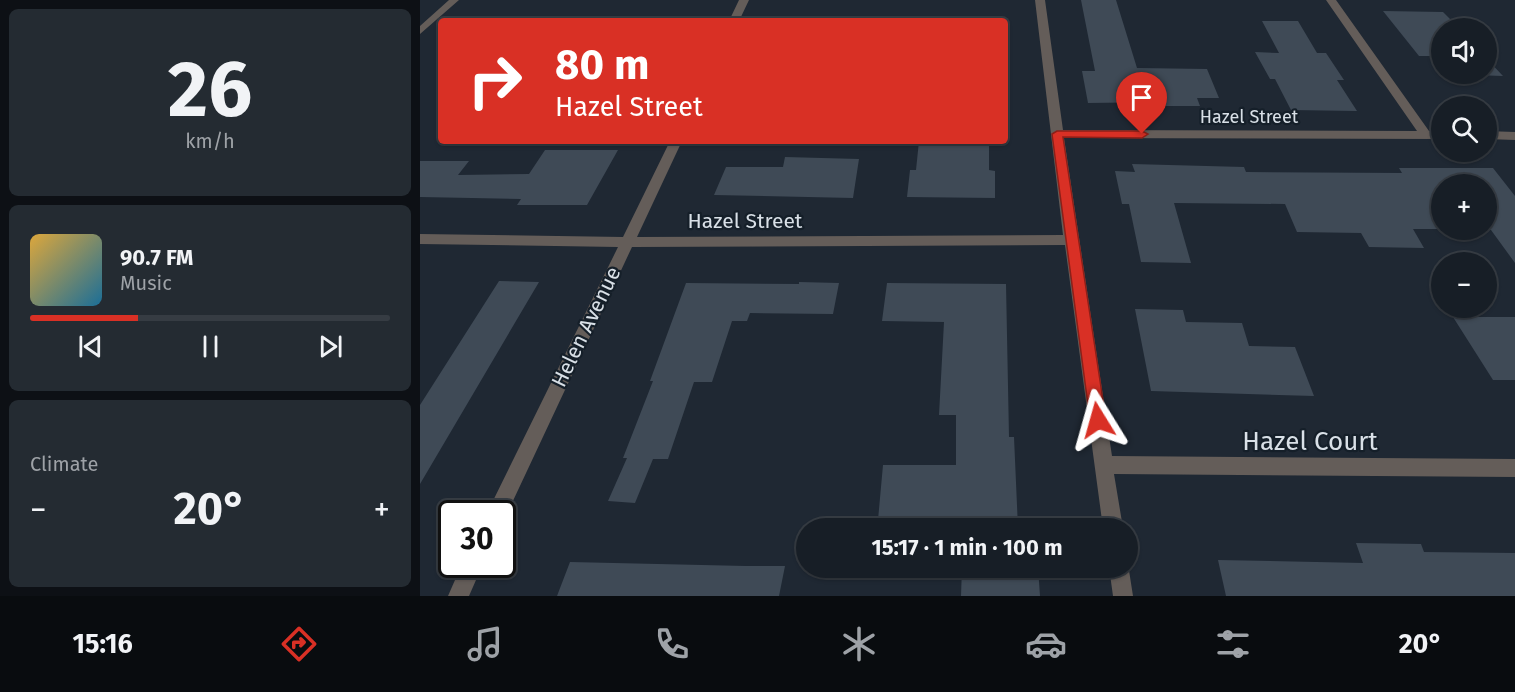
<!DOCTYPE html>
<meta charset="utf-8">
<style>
body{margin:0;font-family:"Fira Sans",sans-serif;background:#242b32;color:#f1f3f6;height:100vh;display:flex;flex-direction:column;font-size:22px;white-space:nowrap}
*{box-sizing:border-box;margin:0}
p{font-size:20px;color:#9ea2a7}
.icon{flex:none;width:33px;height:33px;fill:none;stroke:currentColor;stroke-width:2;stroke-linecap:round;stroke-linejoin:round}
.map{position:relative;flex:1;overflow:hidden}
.drawer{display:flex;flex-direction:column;gap:9px;padding:9px;background:#0d1015;width:420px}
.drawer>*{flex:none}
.hud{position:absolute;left:18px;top:18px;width:570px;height:126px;border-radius:6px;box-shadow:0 2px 4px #0004,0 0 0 2px #363c43;background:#d93025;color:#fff;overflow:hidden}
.fabs{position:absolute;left:1011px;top:18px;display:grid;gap:12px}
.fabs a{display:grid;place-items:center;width:66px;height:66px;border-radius:50%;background:#171e26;box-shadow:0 2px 4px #0004,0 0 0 2px #363c43;font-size:30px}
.speed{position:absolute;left:18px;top:500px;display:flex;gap:12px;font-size:30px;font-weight:700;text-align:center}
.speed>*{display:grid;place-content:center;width:78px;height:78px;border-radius:50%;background:#171e26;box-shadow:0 2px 4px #0004,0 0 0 2px #363c43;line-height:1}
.speed .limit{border:3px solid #111;border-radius:9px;background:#fff;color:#111}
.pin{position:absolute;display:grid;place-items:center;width:51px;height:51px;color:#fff;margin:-62px -26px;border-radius:50% 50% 50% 0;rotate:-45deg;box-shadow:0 0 6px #0007}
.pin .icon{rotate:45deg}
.me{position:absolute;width:66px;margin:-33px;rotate:352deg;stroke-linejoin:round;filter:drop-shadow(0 0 4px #0008)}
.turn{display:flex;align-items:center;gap:21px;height:126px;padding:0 18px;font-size:27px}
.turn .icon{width:78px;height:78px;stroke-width:2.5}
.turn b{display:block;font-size:42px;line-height:51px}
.big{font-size:45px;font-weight:700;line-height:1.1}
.drawer .widget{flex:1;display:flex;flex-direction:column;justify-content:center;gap:9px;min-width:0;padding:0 21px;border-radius:9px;background:#242b32}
.drawer .dial{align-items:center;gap:0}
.dial b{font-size:78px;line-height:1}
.song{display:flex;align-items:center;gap:18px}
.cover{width:72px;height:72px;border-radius:9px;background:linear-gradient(135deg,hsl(40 70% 55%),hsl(200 70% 35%))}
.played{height:6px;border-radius:3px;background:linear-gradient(90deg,#d93025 30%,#363c43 30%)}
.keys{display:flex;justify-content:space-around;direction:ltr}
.heat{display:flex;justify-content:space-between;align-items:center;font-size:33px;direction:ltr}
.trip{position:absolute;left:376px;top:518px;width:342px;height:60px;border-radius:30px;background:#171e26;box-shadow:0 2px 4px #0004,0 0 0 2px #363c43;font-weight:700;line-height:60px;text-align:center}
.menu{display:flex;height:96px;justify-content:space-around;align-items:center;background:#090c0f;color:#9ea2a7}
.menu .icon{width:42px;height:42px}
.menu .active{color:#d93025}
.menu b{font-size:27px;color:#f1f3f6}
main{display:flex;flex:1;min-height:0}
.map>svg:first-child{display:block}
.building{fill:#3f4a56}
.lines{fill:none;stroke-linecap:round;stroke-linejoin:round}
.minor{fill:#645d59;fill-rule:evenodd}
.route{fill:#d93025;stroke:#8d1f18;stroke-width:1.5}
.labels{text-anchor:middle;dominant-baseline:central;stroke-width:4.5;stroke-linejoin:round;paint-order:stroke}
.far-street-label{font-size:18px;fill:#d9e0e7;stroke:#151f29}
.street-label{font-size:21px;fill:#d9e0e7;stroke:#151f29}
.near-street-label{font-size:26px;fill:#d9e0e7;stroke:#151f29}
</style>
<main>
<section class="drawer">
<div class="widget dial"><b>26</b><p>km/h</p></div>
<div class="widget">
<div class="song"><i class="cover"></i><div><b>90.7 FM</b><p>Music</p></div></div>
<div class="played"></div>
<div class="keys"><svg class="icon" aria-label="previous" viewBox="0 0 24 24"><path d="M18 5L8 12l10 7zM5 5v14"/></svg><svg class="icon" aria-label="pause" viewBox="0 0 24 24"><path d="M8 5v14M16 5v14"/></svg><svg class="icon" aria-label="next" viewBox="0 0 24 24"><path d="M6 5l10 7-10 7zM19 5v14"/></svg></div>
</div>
<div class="widget"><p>Climate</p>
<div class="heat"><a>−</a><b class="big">20°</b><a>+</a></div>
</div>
</section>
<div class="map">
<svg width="1095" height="596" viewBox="0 0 1095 596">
<rect width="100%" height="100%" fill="#1f2833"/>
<path class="building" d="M661,0H696L717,68L787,69L799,98H777L780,106H744L743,102L668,103L662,71H675Z
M963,11L1023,12L1039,28H1022V70L1010,56H999Z
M842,21H878L897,53H906L924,80H917L937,111L871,110L855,79H850L835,52L859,53Z
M1066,58L1083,76L1025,74H1066Z
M499,141H569V170L575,171V198L487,197L490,170H496Z
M125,150H198L167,205H97L101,199L0,197V161H49L38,175L109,174Z
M365,157L439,159L433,198L294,195L306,167H363Z
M712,164L824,167L826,172L982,173L979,168H1073L1095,196V263L1071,230H1050H1066V184H1022V229H993L1004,248L949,247L941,233L877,232L865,204L754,203L771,263L721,262L709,204H702L695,171L715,172Z
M79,281L119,282L0,484V405Z
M379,282L419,283L413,314L330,313L327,321H312L292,382H274L248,459H233L215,503L188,501L207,458H203L233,381H230L266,283L379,284Z
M467,283L586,284L589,437H594L598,528H543V521L458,520L463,465H536V415H519L524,322L462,321Z
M715,309L763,310L766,322L822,323L829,346L875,347L894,396L731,391Z
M1033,317H1095V380H1073Z
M936,543L1001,544L1004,552L1095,553V596H806L798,560L943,563Z
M150,562L326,566H365L359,596H137Z
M542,567H618L620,596H541Z"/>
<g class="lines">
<path class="minor" d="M29,0H39L0,34V26Z
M319,0H329L319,21H309Z
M615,0H625L643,130L997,131L906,0H916L1009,131H1022V139L644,138L692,456L1095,459V477L694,474L703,528H683L645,245L212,247L84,520L82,513H67L198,247L0,244V234L203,237L250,141H262L217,237L643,235Z
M1066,131L1095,132V140L1066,139Z
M42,564H63L49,596H28Z
M708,564L713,596H693L689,567H708Z"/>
</g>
<path class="route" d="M637,131H722L728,134L722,138L643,137L686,420L684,425L678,427L672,425L670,420L632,134Z"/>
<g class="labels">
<g class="far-street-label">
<text x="829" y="117">Hazel Street</text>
</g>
<g class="street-label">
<text x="325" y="221">Hazel Street</text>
<text transform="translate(166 327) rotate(-64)">Helen Avenue</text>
</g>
<g class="near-street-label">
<text x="890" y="441">Hazel Court</text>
</g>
</g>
</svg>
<div class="fabs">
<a><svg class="icon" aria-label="sound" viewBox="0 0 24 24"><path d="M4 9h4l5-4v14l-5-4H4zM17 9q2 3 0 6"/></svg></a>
<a><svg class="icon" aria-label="search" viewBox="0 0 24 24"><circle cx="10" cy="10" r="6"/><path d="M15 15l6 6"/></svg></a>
<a>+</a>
<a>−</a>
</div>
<div class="speed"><div class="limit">30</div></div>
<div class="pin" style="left:722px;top:134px;background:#d93025"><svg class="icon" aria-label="arrive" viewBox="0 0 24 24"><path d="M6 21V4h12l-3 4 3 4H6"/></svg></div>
<svg class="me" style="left:678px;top:420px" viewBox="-20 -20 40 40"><path d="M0-17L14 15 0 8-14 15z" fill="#d93025" stroke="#fff" stroke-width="4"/></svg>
<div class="trip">15:17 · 1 min · 100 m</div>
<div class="hud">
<div class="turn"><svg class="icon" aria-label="right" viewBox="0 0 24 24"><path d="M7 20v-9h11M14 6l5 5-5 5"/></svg><div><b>80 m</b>Hazel Street</div></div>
</div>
</div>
</main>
<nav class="menu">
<b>15:16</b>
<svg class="icon active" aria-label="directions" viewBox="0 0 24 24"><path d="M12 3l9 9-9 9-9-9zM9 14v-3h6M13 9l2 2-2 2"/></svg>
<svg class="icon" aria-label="music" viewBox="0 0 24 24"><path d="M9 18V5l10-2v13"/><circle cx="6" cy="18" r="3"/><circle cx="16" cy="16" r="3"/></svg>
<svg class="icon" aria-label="phone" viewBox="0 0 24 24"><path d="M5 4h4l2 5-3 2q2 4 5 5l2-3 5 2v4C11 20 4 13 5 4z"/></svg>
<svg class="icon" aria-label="climate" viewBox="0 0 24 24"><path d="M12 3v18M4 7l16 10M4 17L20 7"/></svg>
<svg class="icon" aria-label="car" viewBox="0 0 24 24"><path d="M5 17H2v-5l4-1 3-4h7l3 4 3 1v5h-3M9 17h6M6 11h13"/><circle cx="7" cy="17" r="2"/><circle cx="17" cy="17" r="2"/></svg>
<svg class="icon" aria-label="filters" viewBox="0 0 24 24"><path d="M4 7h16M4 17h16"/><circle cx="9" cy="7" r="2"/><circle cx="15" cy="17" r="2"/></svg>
<b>20°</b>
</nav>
